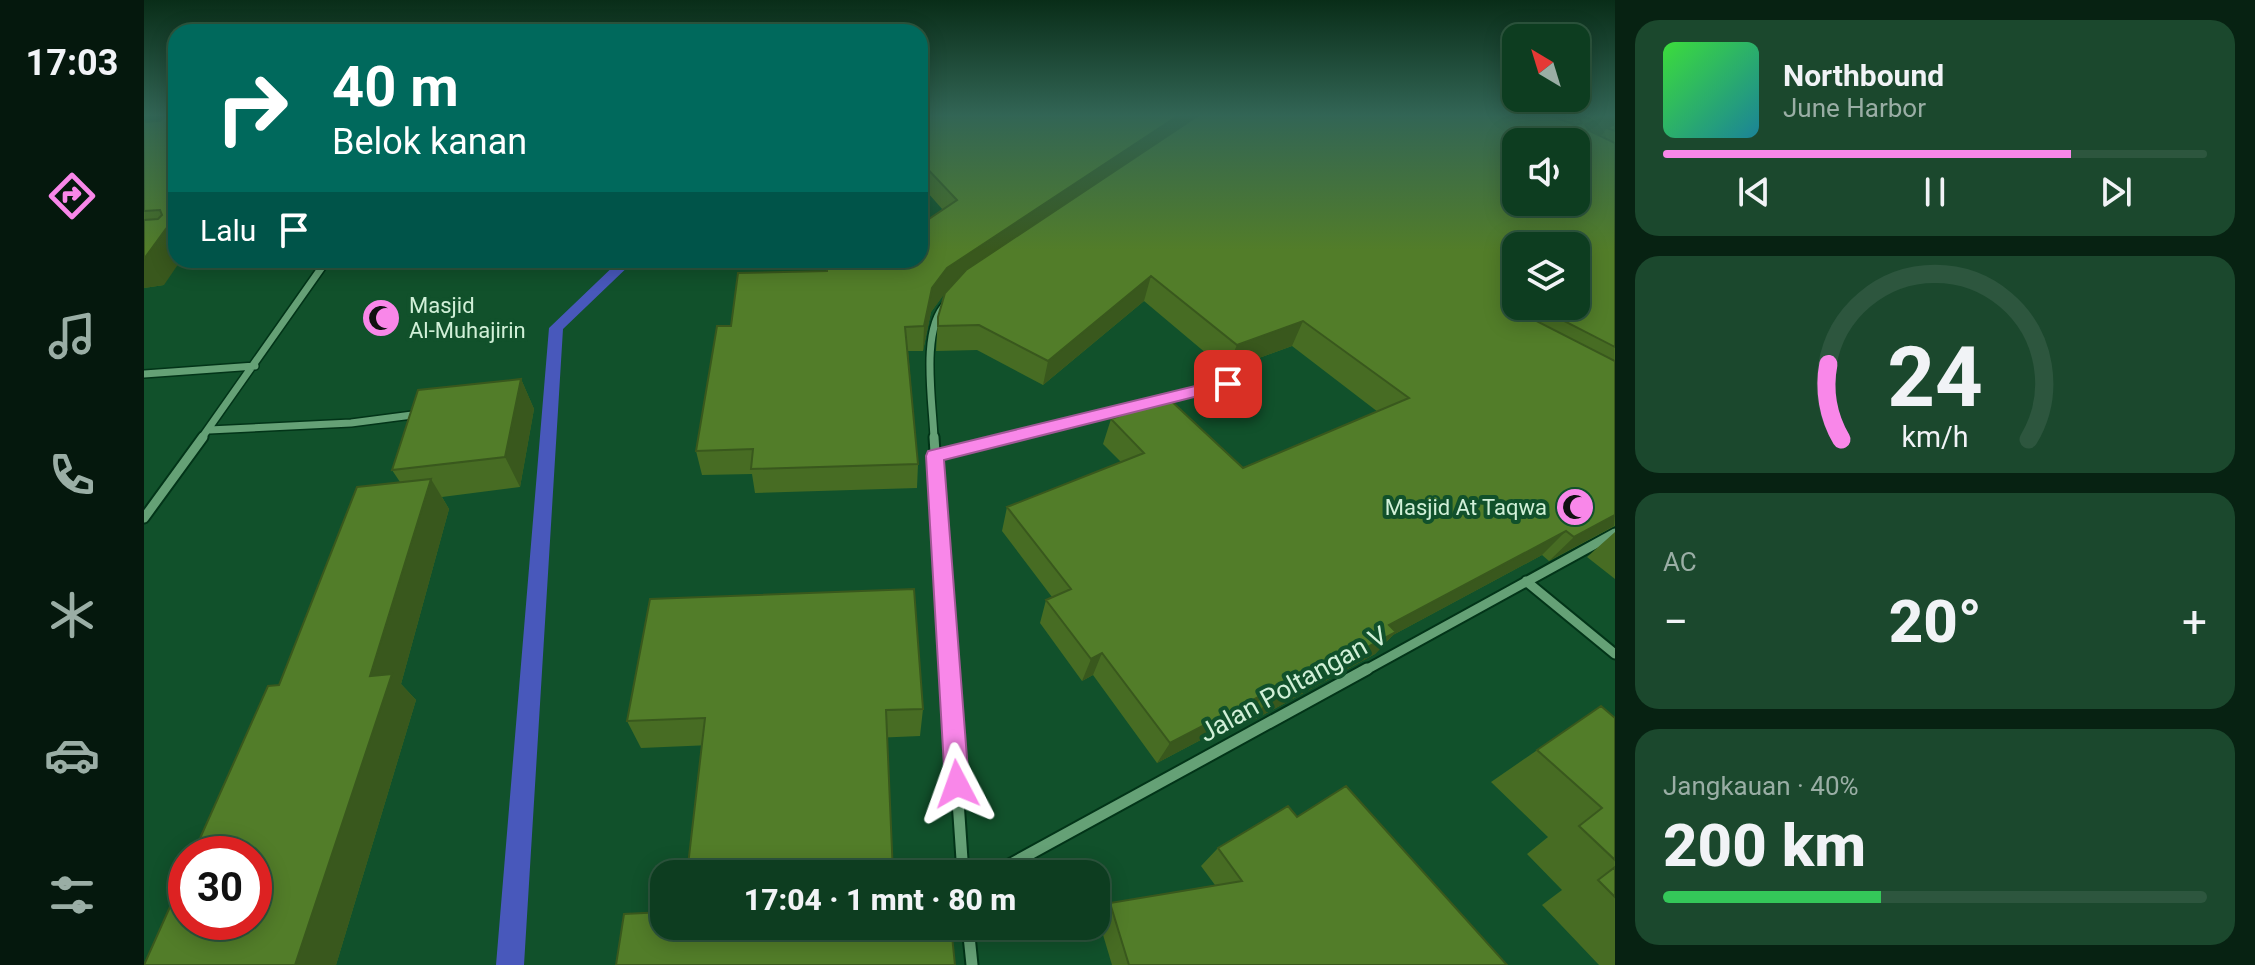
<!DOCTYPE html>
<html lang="id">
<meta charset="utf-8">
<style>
body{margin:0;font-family:Roboto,sans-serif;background:#1b482d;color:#f1f3f6;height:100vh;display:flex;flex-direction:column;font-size:30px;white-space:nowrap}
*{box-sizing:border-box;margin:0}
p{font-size:26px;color:#9aaea5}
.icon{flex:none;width:44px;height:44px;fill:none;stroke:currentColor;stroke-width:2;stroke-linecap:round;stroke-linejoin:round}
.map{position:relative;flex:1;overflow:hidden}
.panel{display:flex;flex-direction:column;gap:20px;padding:20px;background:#072212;width:640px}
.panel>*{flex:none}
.top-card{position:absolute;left:24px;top:24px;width:760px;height:244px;border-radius:24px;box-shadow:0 4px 20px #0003,0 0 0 2px #2d563e;background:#00695c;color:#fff;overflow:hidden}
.needle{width:52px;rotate:322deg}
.tools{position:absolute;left:1358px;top:24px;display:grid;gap:16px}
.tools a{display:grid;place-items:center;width:88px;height:88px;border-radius:16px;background:#0d3d20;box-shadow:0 4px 20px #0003,0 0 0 2px #2d563e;font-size:40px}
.speed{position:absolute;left:24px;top:836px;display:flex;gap:16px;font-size:40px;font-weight:700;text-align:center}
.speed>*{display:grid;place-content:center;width:104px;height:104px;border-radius:50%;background:#0d3d20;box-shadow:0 4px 20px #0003,0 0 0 2px #2d563e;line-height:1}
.speed .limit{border:12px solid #d22;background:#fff;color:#111}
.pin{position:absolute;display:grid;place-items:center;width:68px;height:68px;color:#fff;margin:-34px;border-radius:16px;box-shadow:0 4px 12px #0006}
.me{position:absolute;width:88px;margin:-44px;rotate:356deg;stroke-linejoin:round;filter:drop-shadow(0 0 6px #0008)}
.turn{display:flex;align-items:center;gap:28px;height:168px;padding:0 32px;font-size:36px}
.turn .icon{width:104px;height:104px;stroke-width:2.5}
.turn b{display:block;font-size:56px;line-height:68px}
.then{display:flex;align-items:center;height:76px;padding:0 32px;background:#0003;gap:16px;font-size:30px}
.big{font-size:60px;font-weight:800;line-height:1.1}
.panel .widget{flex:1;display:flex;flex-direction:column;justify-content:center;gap:12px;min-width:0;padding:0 28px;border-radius:24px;background:#1b482d}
.panel .dial{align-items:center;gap:0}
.dial svg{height:208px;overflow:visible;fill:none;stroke:#2d563e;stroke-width:7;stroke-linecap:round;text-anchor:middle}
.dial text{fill:#f1f3f6;stroke:none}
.song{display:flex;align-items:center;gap:24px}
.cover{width:96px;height:96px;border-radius:12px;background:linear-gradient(135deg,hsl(120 70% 55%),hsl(190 70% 35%))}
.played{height:8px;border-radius:4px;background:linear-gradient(90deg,#f987e9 75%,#2d563e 75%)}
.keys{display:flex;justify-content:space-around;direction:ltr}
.heat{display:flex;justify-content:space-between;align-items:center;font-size:44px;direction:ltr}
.charge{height:12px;border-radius:6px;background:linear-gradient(90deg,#34c759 40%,#2d563e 0)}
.trip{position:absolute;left:506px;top:860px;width:460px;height:80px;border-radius:24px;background:#0d3d20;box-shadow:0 4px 20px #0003,0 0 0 2px #2d563e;font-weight:800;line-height:80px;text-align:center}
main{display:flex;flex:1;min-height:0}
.menu{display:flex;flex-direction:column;width:144px;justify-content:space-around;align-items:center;background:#05180d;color:#9aaea5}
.menu .icon{width:56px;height:56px}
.menu .on{color:#f987e9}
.menu b{font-size:36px;color:#f1f3f6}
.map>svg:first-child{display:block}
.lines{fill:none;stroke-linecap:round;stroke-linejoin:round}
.stream{fill:#4858bb;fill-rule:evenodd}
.minor-far2-casing{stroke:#023418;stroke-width:10}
.minor-far1-casing{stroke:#023418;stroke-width:13}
.minor-casing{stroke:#023418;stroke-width:15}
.minor-far2{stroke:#65a176;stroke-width:7}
.minor-far1{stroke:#65a176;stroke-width:9}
.minor{stroke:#65a176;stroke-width:11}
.wall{fill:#476c23;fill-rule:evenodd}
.shaded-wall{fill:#39581d}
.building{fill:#527d29;stroke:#39581d;stroke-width:2;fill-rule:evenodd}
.route{fill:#f987e9;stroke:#a25897;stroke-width:2}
.labels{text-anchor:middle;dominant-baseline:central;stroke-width:8;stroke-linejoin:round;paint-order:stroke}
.poi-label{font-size:22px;fill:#d1f0d8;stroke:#11512b;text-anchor:start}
.near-street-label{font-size:26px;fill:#d1f0d8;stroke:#11512b}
</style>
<main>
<nav class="menu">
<b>17:03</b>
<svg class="icon on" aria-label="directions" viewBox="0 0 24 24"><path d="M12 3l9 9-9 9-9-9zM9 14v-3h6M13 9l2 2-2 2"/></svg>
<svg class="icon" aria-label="music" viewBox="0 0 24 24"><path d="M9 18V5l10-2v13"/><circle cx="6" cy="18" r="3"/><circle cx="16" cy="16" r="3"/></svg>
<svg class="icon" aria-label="phone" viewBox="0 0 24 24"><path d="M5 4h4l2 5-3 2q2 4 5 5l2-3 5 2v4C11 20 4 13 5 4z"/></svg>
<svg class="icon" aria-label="climate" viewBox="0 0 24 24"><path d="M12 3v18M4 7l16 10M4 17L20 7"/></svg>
<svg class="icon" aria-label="car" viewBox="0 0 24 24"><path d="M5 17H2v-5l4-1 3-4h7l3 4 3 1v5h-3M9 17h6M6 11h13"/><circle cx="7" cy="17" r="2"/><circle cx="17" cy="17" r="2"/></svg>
<svg class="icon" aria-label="filters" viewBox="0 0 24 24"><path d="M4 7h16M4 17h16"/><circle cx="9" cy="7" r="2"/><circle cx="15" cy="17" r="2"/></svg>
</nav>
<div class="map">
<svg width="1471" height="965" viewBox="0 0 1471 965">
<rect width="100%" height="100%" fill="#11512b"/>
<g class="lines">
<path class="stream" d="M476,260H491L419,329L380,965H352L405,328Z"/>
<g class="minor-far2-casing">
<path id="minor-far2" d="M0,374L111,366
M65,430L207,423L276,414
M57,439L183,260
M790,439C789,403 776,330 802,304
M858,439L1084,384"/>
</g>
<g class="minor-far1-casing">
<path id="minor-far1" d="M790,437L805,671
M791,456L866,437
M0,518L59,437
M1382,581L1471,654
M1220,671L1471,533"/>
</g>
<g class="minor-casing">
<path id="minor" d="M805,669L819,874
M849,874L1223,669
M824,926L828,965"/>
</g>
<use href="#minor-far2" class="minor-far2"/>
<use href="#minor-far1" class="minor-far1"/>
<use href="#minor" class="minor"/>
</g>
<path class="wall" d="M776,115H1471V526L1405,561L1398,555L1249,635L1231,654L1108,721L1104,715L1013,763L949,675L938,681L896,623L902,600L908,597L858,531L863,507L977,462L959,444L967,419L1099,468L1234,412L1148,346L1082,370L1000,301L899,385L833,350L792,351L794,317L800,294L787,312L779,351H764L774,464L773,488L611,493L608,474L558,475L552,451L587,326L683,271L776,260L799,210L776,184ZM1372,246L1432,306H1372Z
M16,121L20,285L0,288V122Z
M377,379L390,409L376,487L298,497L305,509L257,684L272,700L192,965H0L135,685L256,482L248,470Z
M1471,532V579L1443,557Z
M1457,706L1471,718V965H1455L1398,905L1418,890L1383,854L1404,837L1347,782Z
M779,709L776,736L497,748L483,721Z
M1153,817L1363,965H968L954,918L966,903L1071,885L1057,866L1074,848Z"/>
<path class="shaded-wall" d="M1035,115H1061L802,292L787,312L779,351L780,326L788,288L803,268Z
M1468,115H1471V130L1463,128L1458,135L1432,144L1441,124Z
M32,215V260H37L20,285L0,288V259Z
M1007,276L1000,301L899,385L904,361Z
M1159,321L1148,346L1082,370L1093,345Z
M377,379L390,409L376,487L361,457Z
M287,479L305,509L257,684L272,700L192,965H151L226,676Z
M1471,515L1470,526L1405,561L1430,537Z
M1422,531L1398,555L1249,635L1231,654L1108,721L1124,700L1245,625Z
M958,653L949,675L938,681L947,659Z
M1120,694L1104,715L1013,763L1026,743Z"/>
<path class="building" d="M23,115H32V215L0,259V220L14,219L18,215L16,210L0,211V122L16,121Z
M776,115H1035L803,268L788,288L780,326L761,327L774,464L607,469L609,449L552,451L573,326H587L594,273L683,271V260H776V225L813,200L776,161V129L783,125L776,122Z
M1055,115H1405L1431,125L1438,123L1434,115H1468L1441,124L1444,130L1471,143V347L1391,306H1432V246H1372V298H1369L1366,303L1369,309L1471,361V515L1430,537L1422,531L1245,625L1252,632L1124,700L1120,694L1026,743L958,653L947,659L902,600L927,589L863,507L1000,453L967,419L1024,398L1099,468L1265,398L1159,321L1093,345L1007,276L904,361L835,325L794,326V317L801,293L822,270ZM1372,142H1432V202H1372Z
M1471,124V131L1463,128Z
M377,379L361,457L248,470L274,390Z
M287,479L226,676L248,674L151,965H0L42,871V922H110V854H49L124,686L135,685L213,487Z
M770,589L779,709L742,710L749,874H543L561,718L483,721L506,599Z
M1457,706L1471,718V860L1435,826L1458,808L1393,750Z
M1202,786L1363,965H985L966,903L1098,881L1074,848L1144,806L1153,817Z
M1471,867V897L1454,880Z
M520,912V926H807L811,965H472L480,914Z"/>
<linearGradient id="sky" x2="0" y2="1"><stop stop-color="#092d18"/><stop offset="0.46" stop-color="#326555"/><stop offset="1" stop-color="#326555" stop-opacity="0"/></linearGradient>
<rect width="1471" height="250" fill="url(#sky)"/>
<path class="route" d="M1084,378L1090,380V387L800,460L825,784L821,793L813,797L804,793L801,784L782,456L784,451Z"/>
<defs>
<g id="mosque-disc" transform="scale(2)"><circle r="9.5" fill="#f987e9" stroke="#11512b"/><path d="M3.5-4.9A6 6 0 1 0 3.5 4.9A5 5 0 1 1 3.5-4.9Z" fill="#111"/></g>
</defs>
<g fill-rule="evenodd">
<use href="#mosque-disc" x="237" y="318"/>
<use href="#mosque-disc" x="1431" y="507"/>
</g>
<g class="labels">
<g class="poi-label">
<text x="265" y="305">Masjid<tspan x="265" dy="25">Al-Muhajirin</tspan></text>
<text x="1403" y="507" text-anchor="end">Masjid At Taqwa</text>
</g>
<g class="near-street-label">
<text transform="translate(1149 684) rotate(-29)">Jalan Poltangan V</text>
</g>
</g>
</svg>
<div class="tools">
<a><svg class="needle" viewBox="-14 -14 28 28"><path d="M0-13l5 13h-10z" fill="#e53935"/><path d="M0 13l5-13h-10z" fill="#9aaea5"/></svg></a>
<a><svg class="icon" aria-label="sound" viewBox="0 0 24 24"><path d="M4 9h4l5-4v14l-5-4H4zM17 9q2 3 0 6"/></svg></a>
<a><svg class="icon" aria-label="layers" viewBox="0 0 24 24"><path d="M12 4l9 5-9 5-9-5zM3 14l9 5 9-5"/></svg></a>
</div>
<div class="speed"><div class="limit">30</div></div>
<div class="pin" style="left:1084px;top:384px;background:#d93025"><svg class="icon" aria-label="arrive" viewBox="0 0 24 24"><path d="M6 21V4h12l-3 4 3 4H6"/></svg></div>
<svg class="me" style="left:813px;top:784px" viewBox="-20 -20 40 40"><path d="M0-17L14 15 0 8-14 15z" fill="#f987e9" stroke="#fff" stroke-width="4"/></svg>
<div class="trip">17:04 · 1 mnt · 80 m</div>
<div class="top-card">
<div class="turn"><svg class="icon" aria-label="right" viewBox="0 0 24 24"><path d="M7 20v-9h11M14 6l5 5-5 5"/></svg><div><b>40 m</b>Belok kanan</div></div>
<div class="then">Lalu<svg class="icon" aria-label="arrive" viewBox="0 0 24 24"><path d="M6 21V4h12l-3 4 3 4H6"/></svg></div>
</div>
</div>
<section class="panel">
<div class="widget">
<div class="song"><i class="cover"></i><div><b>Northbound</b><p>June Harbor</p></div></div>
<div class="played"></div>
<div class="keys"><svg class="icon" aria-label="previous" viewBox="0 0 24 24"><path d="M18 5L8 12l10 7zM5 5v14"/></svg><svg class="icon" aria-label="pause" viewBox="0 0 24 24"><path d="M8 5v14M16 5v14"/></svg><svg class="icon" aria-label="next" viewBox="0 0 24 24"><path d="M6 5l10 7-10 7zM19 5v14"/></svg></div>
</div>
<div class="widget dial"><svg viewBox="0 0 100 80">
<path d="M14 69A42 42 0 1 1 86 69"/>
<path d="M14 69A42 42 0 0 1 9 40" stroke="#f987e9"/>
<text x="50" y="56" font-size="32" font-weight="700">24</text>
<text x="50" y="72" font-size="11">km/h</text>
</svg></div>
<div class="widget"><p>AC</p>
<div class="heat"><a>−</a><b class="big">20°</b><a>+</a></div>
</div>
<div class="widget"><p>Jangkauan · 40%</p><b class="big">200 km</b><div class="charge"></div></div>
</section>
</main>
